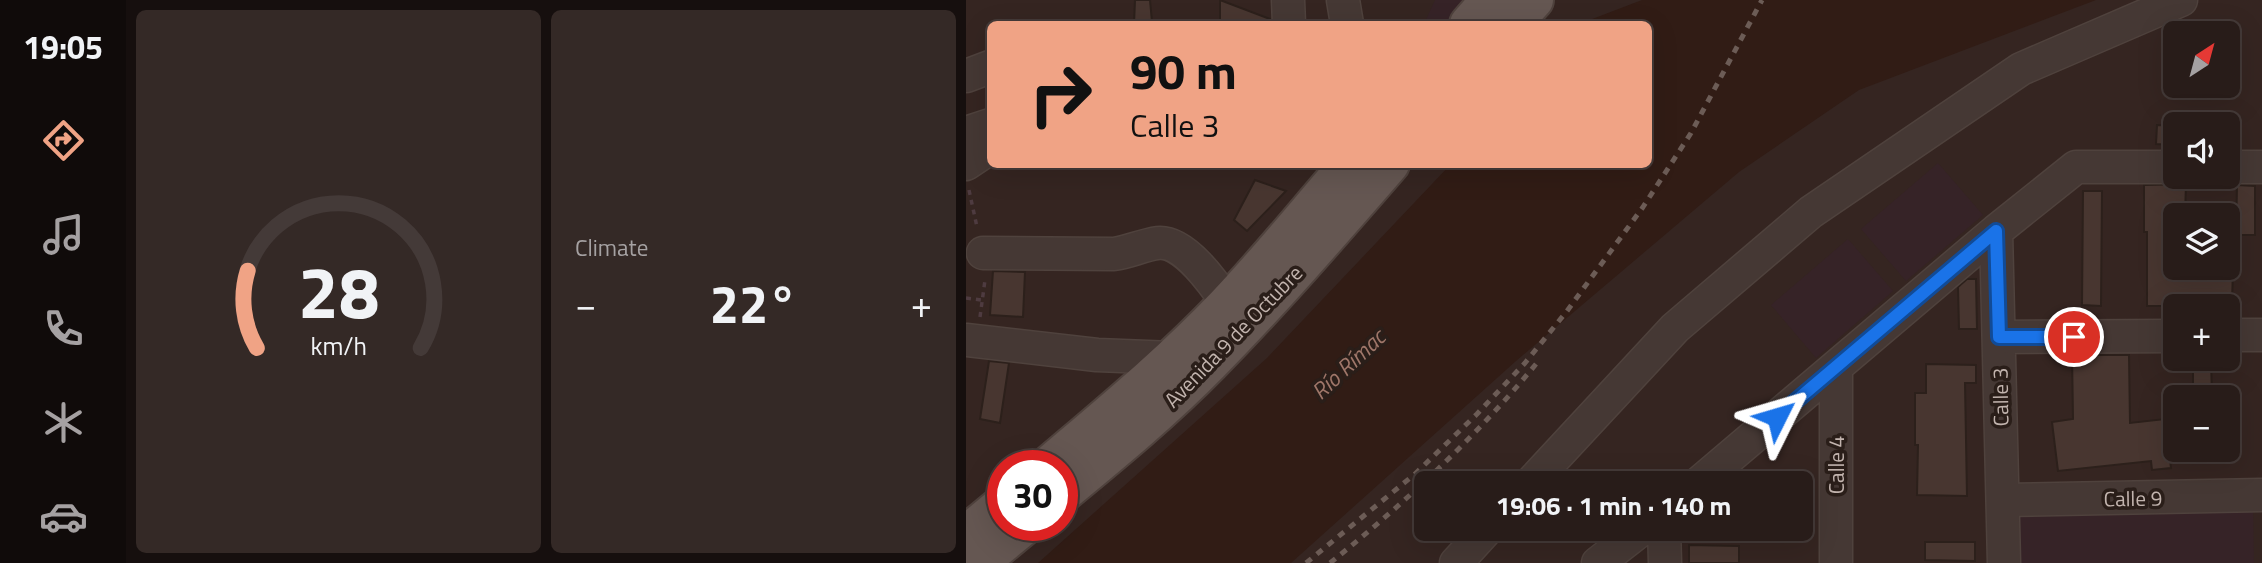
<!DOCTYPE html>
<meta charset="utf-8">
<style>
body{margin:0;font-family:"Titillium Web",sans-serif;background:#342926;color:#f1f3f6;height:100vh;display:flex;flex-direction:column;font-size:26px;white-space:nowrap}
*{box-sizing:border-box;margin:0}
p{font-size:23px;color:#a5a1a2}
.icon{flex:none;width:38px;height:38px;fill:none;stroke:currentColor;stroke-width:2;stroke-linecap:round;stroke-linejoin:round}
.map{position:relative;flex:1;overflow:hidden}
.side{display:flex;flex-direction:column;gap:10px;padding:10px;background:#160f0e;width:840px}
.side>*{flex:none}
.banner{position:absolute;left:21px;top:21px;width:665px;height:147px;border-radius:10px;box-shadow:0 7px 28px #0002,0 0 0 2px #443a38;background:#f0a385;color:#111;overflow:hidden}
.needle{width:46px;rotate:36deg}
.buttons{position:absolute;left:1197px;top:21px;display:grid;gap:14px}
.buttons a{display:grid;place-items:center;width:77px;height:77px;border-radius:10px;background:#281c19;box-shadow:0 7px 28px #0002,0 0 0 2px #443a38;font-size:35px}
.speed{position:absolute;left:21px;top:450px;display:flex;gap:14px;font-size:35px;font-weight:700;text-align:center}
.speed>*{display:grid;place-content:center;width:91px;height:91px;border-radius:50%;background:#281c19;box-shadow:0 7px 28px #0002,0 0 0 2px #443a38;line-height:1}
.speed .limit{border:10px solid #d22;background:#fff;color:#111}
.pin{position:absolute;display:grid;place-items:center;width:60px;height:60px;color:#fff;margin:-30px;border:4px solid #fff;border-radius:50%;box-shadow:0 2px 7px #0007}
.me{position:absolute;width:77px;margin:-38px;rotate:50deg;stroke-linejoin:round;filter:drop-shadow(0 0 5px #0008)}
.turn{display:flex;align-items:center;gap:24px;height:147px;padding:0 28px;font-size:32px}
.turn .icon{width:91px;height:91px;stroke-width:2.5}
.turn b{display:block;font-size:49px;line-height:60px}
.big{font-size:52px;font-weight:700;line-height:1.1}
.side .card{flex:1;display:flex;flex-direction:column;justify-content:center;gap:10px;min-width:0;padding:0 24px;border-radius:10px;background:#342926}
.side .dial{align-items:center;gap:0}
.dial svg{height:182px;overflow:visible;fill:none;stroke:#443a38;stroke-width:7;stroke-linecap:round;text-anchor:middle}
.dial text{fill:#f1f3f6;stroke:none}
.heat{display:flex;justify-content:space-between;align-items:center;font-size:38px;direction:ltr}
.side .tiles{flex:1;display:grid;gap:10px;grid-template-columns:repeat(2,1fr)}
.trip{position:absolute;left:448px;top:471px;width:399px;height:70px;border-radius:10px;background:#281c19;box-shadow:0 7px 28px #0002,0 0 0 2px #443a38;font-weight:700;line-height:70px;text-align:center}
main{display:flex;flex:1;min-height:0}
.dock{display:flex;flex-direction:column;width:126px;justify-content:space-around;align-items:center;background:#100b0a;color:#a5a1a2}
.dock .icon{width:49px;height:49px}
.dock .selected{color:#f0a385}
.dock b{font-size:32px;color:#f1f3f6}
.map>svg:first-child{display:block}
.green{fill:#362327}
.water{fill:#311c15}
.building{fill:#483630;stroke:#2c201b;stroke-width:2}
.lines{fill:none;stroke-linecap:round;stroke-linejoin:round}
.minor-casing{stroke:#4f423d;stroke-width:35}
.major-casing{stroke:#4f423d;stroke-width:42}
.path{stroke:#4e3b40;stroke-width:3.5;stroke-dasharray:5 5;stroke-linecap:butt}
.minor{stroke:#453834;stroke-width:32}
.major{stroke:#655752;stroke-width:38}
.rail{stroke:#6c5c56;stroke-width:5;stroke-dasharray:7 7;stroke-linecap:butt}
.route-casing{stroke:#114b97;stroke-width:18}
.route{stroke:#1a73e8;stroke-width:12}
.labels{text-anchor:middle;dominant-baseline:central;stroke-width:7;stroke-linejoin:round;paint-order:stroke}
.street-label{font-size:21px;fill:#c2b4ae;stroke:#2a1e19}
.water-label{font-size:23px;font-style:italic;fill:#9f7669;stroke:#2a1e19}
</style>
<main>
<nav class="dock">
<b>19:05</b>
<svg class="icon selected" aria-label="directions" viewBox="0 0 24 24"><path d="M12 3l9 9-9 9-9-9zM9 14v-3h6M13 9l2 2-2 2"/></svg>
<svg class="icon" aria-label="music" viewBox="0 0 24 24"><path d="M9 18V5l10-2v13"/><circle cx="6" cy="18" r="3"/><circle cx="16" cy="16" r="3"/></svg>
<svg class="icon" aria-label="phone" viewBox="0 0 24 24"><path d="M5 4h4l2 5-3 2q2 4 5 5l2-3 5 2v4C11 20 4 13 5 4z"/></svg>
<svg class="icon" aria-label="climate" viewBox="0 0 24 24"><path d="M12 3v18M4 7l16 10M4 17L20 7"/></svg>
<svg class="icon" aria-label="car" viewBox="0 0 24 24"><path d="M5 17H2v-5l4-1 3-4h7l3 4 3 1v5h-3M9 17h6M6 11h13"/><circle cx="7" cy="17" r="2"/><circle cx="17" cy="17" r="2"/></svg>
</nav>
<section class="side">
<div class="tiles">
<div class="card dial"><svg viewBox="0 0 100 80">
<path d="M14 69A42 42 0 1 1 86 69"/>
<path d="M14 69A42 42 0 0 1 10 35" stroke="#f0a385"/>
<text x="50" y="56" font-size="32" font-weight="700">28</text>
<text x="50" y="72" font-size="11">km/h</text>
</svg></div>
<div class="card"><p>Climate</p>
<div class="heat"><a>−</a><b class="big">22°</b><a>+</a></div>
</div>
</div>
</section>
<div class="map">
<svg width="1296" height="563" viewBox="0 0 1296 563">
<rect width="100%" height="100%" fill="#352521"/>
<path class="green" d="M469,0H504L485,24H458Z
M972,163L1017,215L940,281L895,229Z
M882,239L927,291L850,358L805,305Z
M1287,502L1288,563H1050L1049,508Z"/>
<path class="water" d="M676,0H1130L893,90L773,172L550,361L325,563H72L301,358L484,165L682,164V24H613Z"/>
<path class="building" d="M169,0H184L186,22L168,24Z
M254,0L304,19L305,24H254Z
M1191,125L1209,126V145L1190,144Z
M289,180L320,191L281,231L268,220Z
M1220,184L1219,215H1209V234L1200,233L1199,268H1267L1266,303L1248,302V300L1199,299V306H1181V232H1178V185Z
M1271,185L1289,186V235H1270Z
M1117,191H1136L1135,306L1116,305Z
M27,271L59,272L57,317L24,315Z
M1001,279H1010L1011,329H993L992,287Z
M1106,355H1163L1164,423L1199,419L1205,468L1186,470L1185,461L1092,471L1086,422L1107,419Z
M1227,359H1245L1246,397H1227Z
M23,361L43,363L34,423L14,419Z
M960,364L1010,365V383H999L1001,496L951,495L952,445H949V393H960Z
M959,542H1009V561L959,560Z
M723,545L773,546V563H723Z"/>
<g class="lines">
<g class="minor-casing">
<path id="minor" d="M322,0L323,24
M377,0L381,24
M0,76L24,67
M0,133L24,125
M0,164L24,148
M1262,167H1296
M1030,231L1038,563
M17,253L148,254C163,252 177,245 192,243C218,240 249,285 262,304
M1262,335H1296
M1033,337L1209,336
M0,340L131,355L207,358
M870,367V563
M565,483L709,328L845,212L1055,69L1215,0
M733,483L1030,231L1110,167H1209
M1037,500L1296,495
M698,528L699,563
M490,563L522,528
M632,563L677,528"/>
</g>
<g class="major-casing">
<path id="major" d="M503,24L524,0
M546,24L568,0
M82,466C143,414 205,363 260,305C303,260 342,211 383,164
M96,494C147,452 198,410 244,363C307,299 365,232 424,164
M0,535L37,504
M13,563L59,525"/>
</g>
<path class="path" d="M3,190L11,227
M0,298L15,300
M14,317L19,280"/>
<use href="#minor" class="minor"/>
<use href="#major" class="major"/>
<path class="rail" d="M340,563L449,474L511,414L559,363L601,311L677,207L725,133L796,0
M364,563C439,503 509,438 570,364"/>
</g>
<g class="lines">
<g class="route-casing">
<path id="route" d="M811,417L1030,231L1033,337H1108"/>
</g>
<use href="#route" class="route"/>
</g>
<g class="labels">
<g class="street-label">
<text transform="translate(267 336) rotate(-46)">Avenida 9 de Octubre</text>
<text transform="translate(1034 397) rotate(-91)">Calle 3</text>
<text transform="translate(870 465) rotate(-90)">Calle 4</text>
<text transform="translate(1167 498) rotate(-1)">Calle 9</text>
</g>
<g class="water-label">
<text transform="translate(382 364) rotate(-43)">Río Rímac</text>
</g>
</g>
</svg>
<div class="buttons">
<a><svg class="needle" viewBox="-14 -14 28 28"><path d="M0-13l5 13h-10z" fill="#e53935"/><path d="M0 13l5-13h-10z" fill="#a5a1a2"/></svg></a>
<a><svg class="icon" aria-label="sound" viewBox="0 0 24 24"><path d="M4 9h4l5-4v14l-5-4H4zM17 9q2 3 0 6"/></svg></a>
<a><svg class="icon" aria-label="layers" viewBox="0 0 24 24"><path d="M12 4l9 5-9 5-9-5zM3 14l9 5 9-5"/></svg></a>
<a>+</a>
<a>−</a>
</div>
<div class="speed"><div class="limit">30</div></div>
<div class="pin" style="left:1108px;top:337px;background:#d93025"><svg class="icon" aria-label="arrive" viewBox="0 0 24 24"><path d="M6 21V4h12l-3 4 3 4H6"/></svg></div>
<svg class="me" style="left:811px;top:417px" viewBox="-20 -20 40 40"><path d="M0-17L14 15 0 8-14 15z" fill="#1a73e8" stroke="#fff" stroke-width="4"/></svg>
<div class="trip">19:06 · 1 min · 140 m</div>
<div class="banner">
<div class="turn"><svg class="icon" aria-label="right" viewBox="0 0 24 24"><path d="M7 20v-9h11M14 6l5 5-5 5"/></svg><div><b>90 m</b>Calle 3</div></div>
</div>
</div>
</main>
